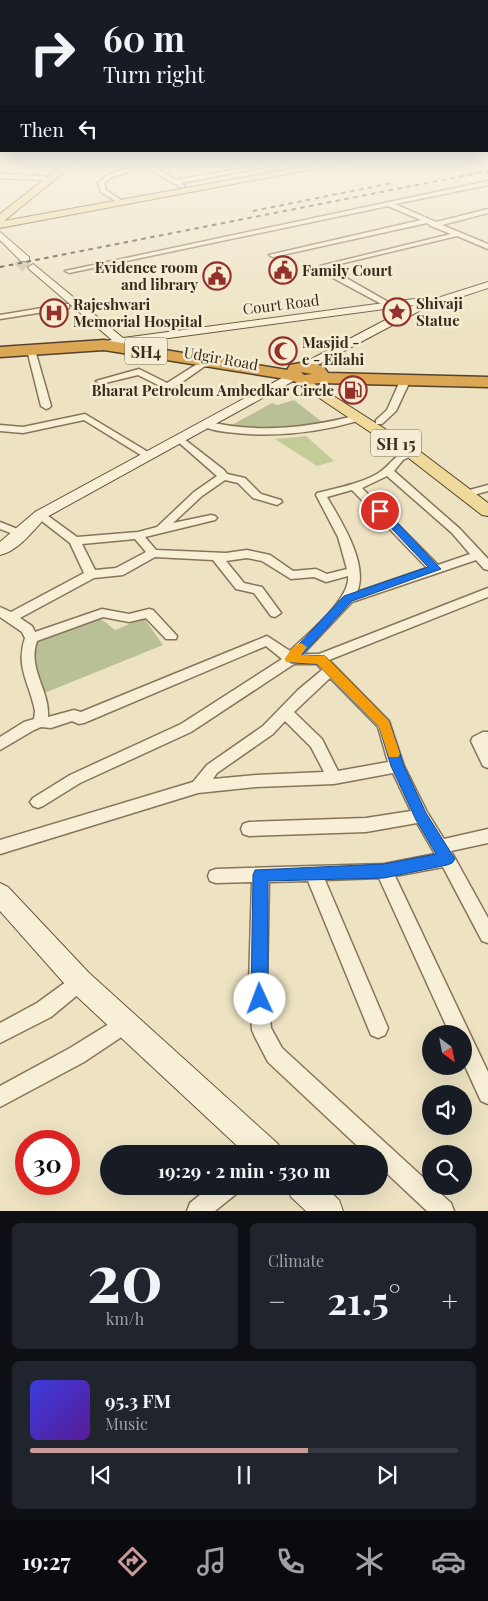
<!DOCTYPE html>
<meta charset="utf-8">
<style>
body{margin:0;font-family:"Playfair Display",serif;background:#20242c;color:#f1f3f6;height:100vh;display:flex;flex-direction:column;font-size:19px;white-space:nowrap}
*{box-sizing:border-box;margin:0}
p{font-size:16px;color:#9ea1a6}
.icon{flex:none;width:28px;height:28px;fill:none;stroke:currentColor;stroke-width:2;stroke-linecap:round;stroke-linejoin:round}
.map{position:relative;height:1211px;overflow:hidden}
.side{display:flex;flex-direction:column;gap:12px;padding:12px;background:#0d0f14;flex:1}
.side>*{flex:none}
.guide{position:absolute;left:0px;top:0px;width:489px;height:152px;box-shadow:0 5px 20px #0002;background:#171b24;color:#f1f3f6;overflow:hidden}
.needle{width:32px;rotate:148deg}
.tools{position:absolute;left:422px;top:1025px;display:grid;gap:10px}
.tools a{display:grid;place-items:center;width:50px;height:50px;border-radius:50%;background:#171b24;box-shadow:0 5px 20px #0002;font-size:25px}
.speed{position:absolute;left:15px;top:1130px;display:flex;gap:10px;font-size:25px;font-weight:700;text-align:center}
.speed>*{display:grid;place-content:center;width:65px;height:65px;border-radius:50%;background:#171b24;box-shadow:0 5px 20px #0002;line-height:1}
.speed .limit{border:8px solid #d22;background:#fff;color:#111}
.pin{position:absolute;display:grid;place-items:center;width:42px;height:42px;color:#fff;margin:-21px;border:2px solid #fff;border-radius:50%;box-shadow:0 1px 5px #0007}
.me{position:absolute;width:55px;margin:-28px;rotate:358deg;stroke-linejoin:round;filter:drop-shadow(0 0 4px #0008)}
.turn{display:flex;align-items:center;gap:18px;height:105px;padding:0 20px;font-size:22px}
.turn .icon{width:65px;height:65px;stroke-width:2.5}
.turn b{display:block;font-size:35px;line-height:42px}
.then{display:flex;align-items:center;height:48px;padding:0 20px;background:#0003;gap:10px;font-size:19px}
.big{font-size:38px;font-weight:700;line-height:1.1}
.side .widget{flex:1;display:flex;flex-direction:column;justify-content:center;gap:8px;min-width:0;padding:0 18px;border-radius:8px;background:#20242c}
.side .dial{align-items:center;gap:0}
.dial b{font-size:65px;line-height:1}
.song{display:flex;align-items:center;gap:15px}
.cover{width:60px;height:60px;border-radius:8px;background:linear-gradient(135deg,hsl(240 70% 55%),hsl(270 70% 35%))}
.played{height:5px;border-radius:2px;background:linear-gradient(90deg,#c89b9b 65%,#363941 65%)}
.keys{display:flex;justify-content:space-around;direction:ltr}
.heat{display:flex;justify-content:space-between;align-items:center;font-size:28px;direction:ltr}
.side .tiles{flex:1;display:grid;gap:12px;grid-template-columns:1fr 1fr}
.widget:last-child{grid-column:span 2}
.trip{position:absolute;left:100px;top:1145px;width:288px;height:50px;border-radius:25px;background:#171b24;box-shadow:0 5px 20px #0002;font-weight:700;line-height:50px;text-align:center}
.menu{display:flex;height:80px;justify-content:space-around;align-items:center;background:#090b0e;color:#9ea1a6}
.menu .icon{width:35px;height:35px}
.menu .on{color:#c89b9b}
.menu b{font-size:22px;color:#f1f3f6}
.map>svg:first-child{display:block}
.green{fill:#c3cb97}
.cemetery{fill:#b9c096}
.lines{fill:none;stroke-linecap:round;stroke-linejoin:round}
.secondary-tunnel{stroke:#c9bea2;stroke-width:11;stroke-dasharray:11 5.5;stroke-linecap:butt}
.street-casing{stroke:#87745a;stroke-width:3}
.secondary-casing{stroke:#69553d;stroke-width:2}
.primary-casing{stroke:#55422e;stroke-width:2}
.highway-casing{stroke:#55422e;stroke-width:3}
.street{fill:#f8f0d6;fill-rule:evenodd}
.secondary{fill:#f8f0d6;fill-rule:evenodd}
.primary{fill:#f0da9b;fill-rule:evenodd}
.highway{fill:#dba755;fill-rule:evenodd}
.rail{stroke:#372c1e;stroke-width:2;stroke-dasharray:4.5 4.5;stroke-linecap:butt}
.route{fill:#1a73e8;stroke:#114b97}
.slow{fill:#f59e0b}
.labels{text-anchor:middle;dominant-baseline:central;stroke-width:5;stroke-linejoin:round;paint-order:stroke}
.far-poi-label{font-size:15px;font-weight:bold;fill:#372c1e;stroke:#f5edd3;text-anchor:start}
.far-street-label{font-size:15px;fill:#372c1e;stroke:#f5edd3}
.shield{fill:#f5edd3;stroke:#706654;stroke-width:1}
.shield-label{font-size:16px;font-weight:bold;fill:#372c1e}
</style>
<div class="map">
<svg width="488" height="1211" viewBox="0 0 488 1211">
<rect width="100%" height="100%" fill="#ede3c3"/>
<path class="green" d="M306,436L334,461L317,466L275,439Z"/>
<path class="cemetery" d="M294,400L326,425L269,429L230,426L272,403L277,405Z
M100,618L115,630L144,618L163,645L42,694L32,665L33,644Z"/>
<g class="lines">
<path class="secondary-tunnel" d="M18,260L27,268"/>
<g class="street-casing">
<path id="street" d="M141,163H153L150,165L176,180L271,163H285L181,183L185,186L182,188L145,167L112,177L104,183L106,190L124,202V204H120L101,192L98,183L108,175Z
M0,174L44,176L47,178L44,180L0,178Z
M488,181V185L395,204L436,222L488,209V213L442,225L488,244V249L457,236L327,267L390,303V307H387L320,271V266L451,234L431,226L427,223L273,257L269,255L421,220L388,206L69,273L65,271Z
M66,304H69V308L0,319V315Z
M28,348L35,350L51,406L49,408L46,409L41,406L27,350Z
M205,359L212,361L178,385L166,389L138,375L101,384L96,381L139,369L167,383Z
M405,378L410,381L396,411L382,424H376V420L387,410L400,381Z
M85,414L153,455L152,457H144L84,420L23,433L0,431V425L23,427Z
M358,415L363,418L361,420C317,433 272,438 226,432C218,431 206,429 200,424L205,421C257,434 307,428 358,415Z
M179,435L224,470L227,474L245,478L261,494L281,500L282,502L277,505L253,498L238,483L225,480L202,496L173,523L211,515L215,516L217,518L215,520L145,537L156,550L226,553L247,550L270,555L293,571L316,569L327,574L347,569L338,537L316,495L317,493C337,488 359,484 377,474C392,465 392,455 412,450L417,453L403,460L394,471L460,529L488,559V570L484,569L476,560L352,602L303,654H319L488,588V597L329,660L389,721L404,766L427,812L444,839L488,829V843L451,851L488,918V943L482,941L443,867L395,876L488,1072V1104L481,1101L464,1064V1034H450L379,878L325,880L388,1028L385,1035L378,1038L371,1035L308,881L269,882L267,984L271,1028L282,1048L451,1203L454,1211H427L379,1166V1154H366L268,1062L255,1037L252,1030L249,984L252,882L216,883L210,881L208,876L210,871L216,869L384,864L435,854L417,823L366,832L249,836L243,834L241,829L243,824L249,822L366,818L411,811L393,773L334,784L256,787L198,793L0,854V840L193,782L207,765L263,726L298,690L322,670L317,664H294L191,732L80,783L43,806L38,808L33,806L30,802L33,798L70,775L181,724L282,659L266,646L84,723L79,724L72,721L51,728L41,727L34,730L0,750V737L24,722L34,719L35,711C30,684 15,667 25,638L22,632L0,617V607L11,612L84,573L70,543L34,515L40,512L44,513L77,537L138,532L157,527L194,492L217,476L176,440L174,438ZM387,476L452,533L470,554L438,565L362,488ZM352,490L427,568L357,592C369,564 341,521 327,497ZM135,539L146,552L116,568L95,570L82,544ZM155,557L213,560L236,589L254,593L271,616L275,617L281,613L262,587L244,583L226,561L247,558L262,561L291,579L314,577L326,582L348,576C351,599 306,635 290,651L267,636L81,712L74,710L48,717C50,690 27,669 37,641L103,617L129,622L146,618L166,639H176L177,636L153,610L149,609L129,614L102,609L35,632L32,626L20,618L94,578L123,575ZM330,678L378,727L388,762L338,771L322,739L294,712ZM285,721L311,747L324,772L256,775L213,779L217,773L273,734Z
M488,485V491L466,497L461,494L462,492Z
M0,522L25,532L27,534L21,537L0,529Z
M483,732H488V768L483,766L471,741L473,737Z
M80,973L86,976L89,982L86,988L51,1017L0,1043V1023L37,1003L74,976Z
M125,1014L132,1016L134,1023L132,1030L84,1062L0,1107V1086L70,1048Z
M211,1186H239L236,1194L215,1211H187L190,1203Z"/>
</g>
<g class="secondary-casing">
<path id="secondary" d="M0,232L29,257V261H21L0,240Z
M33,264L123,338L414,299L428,301L488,282V288L442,303L445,306L444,308H429L421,310L306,371L300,367L302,364L414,305L139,342L104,349L98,345L100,342L112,340L29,269L28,267Z
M293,372L297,373L299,376L297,379L45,518C33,531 18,551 0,555V542L35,512Z
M0,883L8,887L89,973L278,1144L283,1154H246L71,991L0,911Z
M287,1186H324L339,1200L343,1211H306L291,1197Z"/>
</g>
<g class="primary-casing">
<path id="primary" d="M65,163H75L4,221L323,163H345L0,228V214Z
M302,376L418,450L488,503V516L482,515L406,456L297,383L295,380L297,377Z"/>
</g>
<g class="highway-casing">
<path id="highway" d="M104,340L287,370L290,365L306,362L323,366L328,373L488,377V387L319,383L306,385L286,379L104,350L0,357V347ZM301,372L312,374L304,375Z"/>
</g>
<use href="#street" class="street"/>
<use href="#secondary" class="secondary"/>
<use href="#primary" class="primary"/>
<use href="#highway" class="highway"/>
<path class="rail" d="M253,211L392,183
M0,267L488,171"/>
</g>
<linearGradient id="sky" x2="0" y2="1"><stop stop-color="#8db9d6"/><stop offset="0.49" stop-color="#f7f2e4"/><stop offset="1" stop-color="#f7f2e4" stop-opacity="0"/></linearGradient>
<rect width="488" height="333" fill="url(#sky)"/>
<path class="route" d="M380,508L384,509L441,569L352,601L302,655L325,656L389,721L404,766L426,813L455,859L452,863L447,865L384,878L268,881V999L266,1005L260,1008L254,1005L251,999L253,875L255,870L384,864L436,854L416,820L391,766L379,727L317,664L291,663L285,659L344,596L428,567L377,513V509Z"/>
<path class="slow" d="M301,643L307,647L301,655L325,656L389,721L400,754L398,757H389L379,727L317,664L286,662L285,659C288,653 294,645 301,643Z"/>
<defs>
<g id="civic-ring" transform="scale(1.4375)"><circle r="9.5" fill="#f5edd3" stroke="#95302b" stroke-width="1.5"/><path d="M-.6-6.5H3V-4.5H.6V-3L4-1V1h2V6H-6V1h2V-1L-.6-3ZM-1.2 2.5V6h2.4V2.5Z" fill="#95302b"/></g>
<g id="sight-ring" transform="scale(1.4375)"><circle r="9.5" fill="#f5edd3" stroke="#95302b" stroke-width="1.5"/><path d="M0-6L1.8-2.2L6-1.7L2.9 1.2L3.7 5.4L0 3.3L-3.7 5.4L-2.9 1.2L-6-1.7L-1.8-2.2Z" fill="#95302b"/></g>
<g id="hospital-ring" transform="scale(1.4375)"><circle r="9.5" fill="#f5edd3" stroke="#95302b" stroke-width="1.5"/><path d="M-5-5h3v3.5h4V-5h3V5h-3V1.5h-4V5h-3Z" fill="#95302b"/></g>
<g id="mosque-ring" transform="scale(1.4375)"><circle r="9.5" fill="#f5edd3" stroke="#95302b" stroke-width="1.5"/><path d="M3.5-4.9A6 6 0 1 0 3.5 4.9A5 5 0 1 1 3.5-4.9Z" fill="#95302b"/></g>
<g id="fuel-ring" transform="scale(1.4375)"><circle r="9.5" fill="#f5edd3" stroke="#95302b" stroke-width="1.5"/><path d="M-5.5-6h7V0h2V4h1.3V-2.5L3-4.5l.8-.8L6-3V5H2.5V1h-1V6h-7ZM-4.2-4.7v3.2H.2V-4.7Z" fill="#95302b"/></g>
</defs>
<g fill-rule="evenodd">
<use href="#civic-ring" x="283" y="270"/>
<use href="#civic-ring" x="217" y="276"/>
<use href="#sight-ring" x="397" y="312"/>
<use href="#hospital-ring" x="54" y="313"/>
<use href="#mosque-ring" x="283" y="351"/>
<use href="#fuel-ring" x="353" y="390"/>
</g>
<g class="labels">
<g class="far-poi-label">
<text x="198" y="267" text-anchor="end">Evidence room<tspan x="198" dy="17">and library</tspan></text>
<text x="302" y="270">Family Court</text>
<text x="416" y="303">Shivaji<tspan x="416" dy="17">Statue</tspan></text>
<text x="73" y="304">Rajeshwari<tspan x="73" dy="17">Memorial Hospital</tspan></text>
<text x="302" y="342">Masjid -<tspan x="302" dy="17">e - Eilahi</tspan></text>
<text x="334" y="390" text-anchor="end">Bharat Petroleum Ambedkar Circle</text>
</g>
<g class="far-street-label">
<text transform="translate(281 304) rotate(-7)">Court Road</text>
<text transform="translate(221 358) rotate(10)">Udgir Road</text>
</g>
<g class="shield">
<rect x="125" y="337.5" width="42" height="27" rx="4"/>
<rect x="371" y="429.5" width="50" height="27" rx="4"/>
</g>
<g class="shield-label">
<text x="146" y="351">SH4</text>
<text x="396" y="443">SH 15</text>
</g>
</g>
</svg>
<div class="tools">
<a><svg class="needle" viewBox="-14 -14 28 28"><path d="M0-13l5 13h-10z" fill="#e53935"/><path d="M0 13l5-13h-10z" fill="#9ea1a6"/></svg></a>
<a><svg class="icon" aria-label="sound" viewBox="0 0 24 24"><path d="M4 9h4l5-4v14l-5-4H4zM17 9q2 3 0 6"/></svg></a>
<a><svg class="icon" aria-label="search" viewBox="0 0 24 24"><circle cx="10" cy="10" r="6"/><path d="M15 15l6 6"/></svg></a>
</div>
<div class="speed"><div class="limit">30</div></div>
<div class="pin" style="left:380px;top:511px;background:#d93025"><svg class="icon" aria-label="arrive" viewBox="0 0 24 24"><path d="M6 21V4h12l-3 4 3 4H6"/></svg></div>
<svg class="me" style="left:260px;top:999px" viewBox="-20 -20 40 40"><circle r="19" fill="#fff"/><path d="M0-13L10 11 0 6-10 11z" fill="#1a73e8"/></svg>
<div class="trip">19:29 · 2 min · 530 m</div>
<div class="guide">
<div class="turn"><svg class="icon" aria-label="right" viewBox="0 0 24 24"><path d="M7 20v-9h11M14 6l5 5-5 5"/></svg><div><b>60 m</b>Turn right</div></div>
<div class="then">Then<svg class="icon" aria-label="left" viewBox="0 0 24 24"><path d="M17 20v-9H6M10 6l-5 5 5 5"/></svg></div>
</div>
</div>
<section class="side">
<div class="tiles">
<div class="widget dial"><b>20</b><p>km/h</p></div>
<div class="widget"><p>Climate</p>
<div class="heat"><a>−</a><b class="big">21.5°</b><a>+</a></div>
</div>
<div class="widget">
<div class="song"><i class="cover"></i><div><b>95.3 FM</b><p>Music</p></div></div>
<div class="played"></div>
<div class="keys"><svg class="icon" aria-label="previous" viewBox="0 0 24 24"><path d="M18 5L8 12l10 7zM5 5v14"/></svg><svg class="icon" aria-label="pause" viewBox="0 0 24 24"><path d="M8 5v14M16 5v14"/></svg><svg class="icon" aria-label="next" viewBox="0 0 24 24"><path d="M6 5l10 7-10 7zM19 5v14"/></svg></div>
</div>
</div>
</section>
<nav class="menu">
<b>19:27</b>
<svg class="icon on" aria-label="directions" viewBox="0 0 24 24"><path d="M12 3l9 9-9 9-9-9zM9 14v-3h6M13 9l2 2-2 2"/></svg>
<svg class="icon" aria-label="music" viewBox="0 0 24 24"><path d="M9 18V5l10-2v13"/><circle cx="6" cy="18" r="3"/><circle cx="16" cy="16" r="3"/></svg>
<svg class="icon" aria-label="phone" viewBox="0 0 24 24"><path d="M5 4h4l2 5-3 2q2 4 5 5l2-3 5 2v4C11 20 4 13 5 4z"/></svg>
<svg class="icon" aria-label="climate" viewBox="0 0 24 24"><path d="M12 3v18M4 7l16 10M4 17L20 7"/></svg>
<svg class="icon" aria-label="car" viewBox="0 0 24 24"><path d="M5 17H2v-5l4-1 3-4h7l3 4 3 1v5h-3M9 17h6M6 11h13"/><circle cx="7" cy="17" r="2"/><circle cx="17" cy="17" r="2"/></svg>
</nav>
